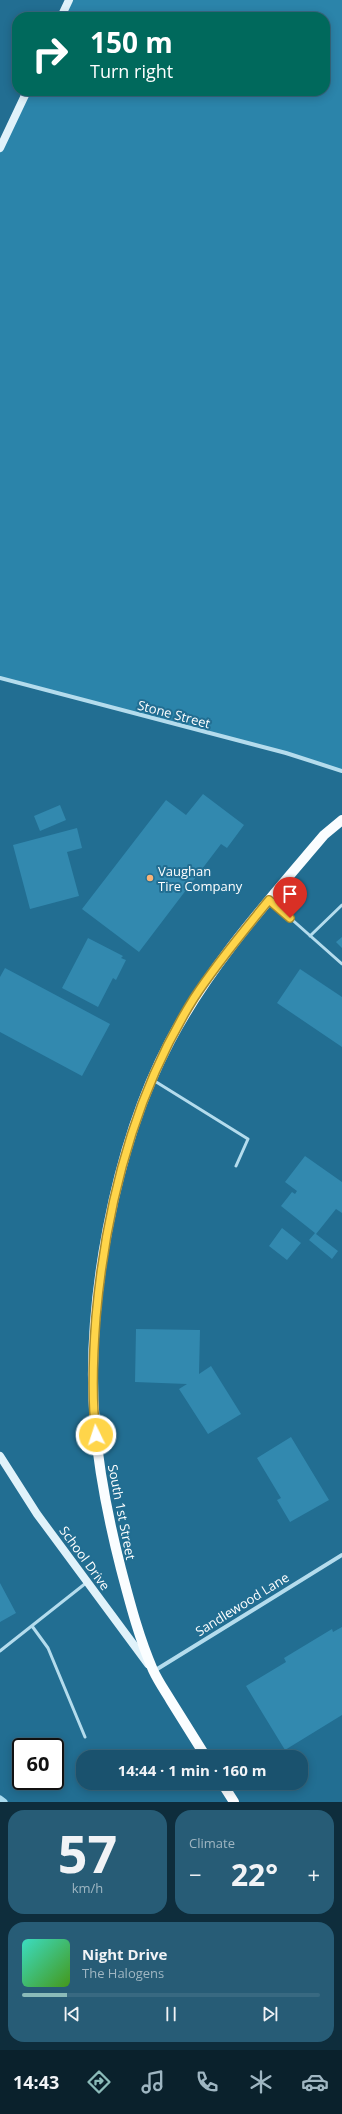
<!DOCTYPE html>
<meta charset="utf-8">
<style>
body{margin:0;font-family:"Open Sans",sans-serif;background:#275c76;color:#f1f3f6;height:100vh;display:flex;flex-direction:column;font-size:15px;white-space:nowrap}
*{box-sizing:border-box;margin:0}
p{font-size:13px;color:#9fb6c2}
.icon{flex:none;width:22px;height:22px;fill:none;stroke:currentColor;stroke-width:2;stroke-linecap:round;stroke-linejoin:round}
.map{position:relative;height:1802px;overflow:hidden}
.drawer{display:flex;flex-direction:column;gap:8px;padding:8px;background:#0e2d3c;flex:1}
.drawer>*{flex:none}
.guide{position:absolute;left:12px;top:12px;width:318px;height:84px;border-radius:16px;box-shadow:0 2px 10px #0003,0 0 0 1px #386981;background:#00695c;color:#fff;overflow:hidden}
.speed{position:absolute;left:12px;top:1738px;display:flex;gap:8px;font-size:20px;font-weight:700;text-align:center}
.speed>*{display:grid;place-content:center;width:52px;height:52px;border-radius:50%;background:#1a526e;box-shadow:0 2px 10px #0003,0 0 0 1px #386981;line-height:1}
.speed .limit{border:2px solid #111;border-radius:6px;background:#fff;color:#111}
.pin{position:absolute;display:grid;place-items:center;width:34px;height:34px;color:#fff;margin:-41px -17px;border-radius:50% 50% 50% 0;rotate:-45deg;box-shadow:0 0 4px #0007}
.pin .icon{rotate:45deg}
.me{position:absolute;width:44px;margin:-22px;rotate:356deg;stroke-linejoin:round;filter:drop-shadow(0 0 3px #0008)}
.turn{display:flex;align-items:center;gap:14px;height:84px;padding:0 12px;font-size:18px}
.turn .icon{width:52px;height:52px;stroke-width:2.5}
.turn b{display:block;font-size:28px;line-height:34px}
.big{font-size:30px;font-weight:700;line-height:1.1}
.drawer .tile{flex:1;display:flex;flex-direction:column;justify-content:center;gap:6px;min-width:0;padding:0 14px;border-radius:16px;background:#275c76}
.drawer .dial{align-items:center;gap:0}
.dial b{font-size:52px;line-height:1}
.song{display:flex;align-items:center;gap:12px}
.cover{width:48px;height:48px;border-radius:6px;background:linear-gradient(135deg,hsl(170 70% 55%),hsl(100 70% 35%))}
.played{height:4px;border-radius:2px;background:linear-gradient(90deg,#8bbbb9 15%,#386981 15%)}
.keys{display:flex;justify-content:space-around;direction:ltr}
.heat{display:flex;justify-content:space-between;align-items:center;font-size:22px;direction:ltr}
.drawer .tiles{flex:1;display:grid;gap:8px;grid-template-columns:1fr 1fr}
.tile:last-child{grid-column:span 2}
.trip{position:absolute;left:76px;top:1750px;width:232px;height:40px;border-radius:16px;background:#1a526e;box-shadow:0 2px 10px #0003,0 0 0 1px #386981;font-weight:700;line-height:40px;text-align:center}
.menu{display:flex;height:64px;justify-content:space-around;align-items:center;background:#0a212c;color:#9fb6c2}
.menu .icon{width:28px;height:28px}
.menu .on{color:#8bbbb9}
.menu b{font-size:18px;color:#f1f3f6}
.map>svg:first-child{display:block}
.green{fill:#2b84aa}
.lines{fill:none;stroke-linecap:round;stroke-linejoin:round}
.stream{stroke:#a8daee;stroke-width:7}
.building{fill:#3289af}
.lane{stroke:#b4dced;stroke-width:3}
.street{stroke:#b4dced;stroke-width:4}
.secondary{stroke:#e0f2fa;stroke-width:8}
.primary{stroke:#fafdff;stroke-width:10}
.route-casing{stroke:#a68a30;stroke-width:10}
.route{stroke:#ffd54a;stroke-width:7}
.poi-dot{fill:#f9b376;stroke:#226e92;stroke-width:1.5}
.labels{text-anchor:middle;dominant-baseline:central;stroke-width:4;stroke-linejoin:round;paint-order:stroke}
.street-label{font-size:13px;fill:#fff;stroke:#226e92}
.poi-label{font-size:13px;fill:#fff;stroke:#226e92;text-anchor:start}
</style>
<div class="map">
<svg width="342" height="1802" viewBox="0 0 342 1802">
<rect width="100%" height="100%" fill="#226e92"/>
<path class="green" d="M69,0H342V771L286,753L0,677V148L27,91H325V17H61Z"/>
<g class="lines">
<path class="stream" d="M0,1799L4,1802"/>
</g>
<path class="building" d="M203,794L244,825L227,848L221,844L139,952L82,909L166,800L186,815Z
M60,805L66,820L40,831L34,816Z
M77,828L82,848L67,852L79,896L30,909L13,845Z
M342,937V948L336,942Z
M88,938L123,956L121,958L126,960L116,980L113,978L98,1007L62,988Z
M5,968L110,1024L82,1076L0,1032V977Z
M300,969L342,997V1047L277,1003Z
M305,1156L342,1182V1213L336,1209L316,1234L338,1251L332,1259L309,1240L315,1233L281,1206L292,1192L295,1194L297,1191L285,1182Z
M282,1228L301,1243L287,1260L269,1246Z
M136,1329L200,1330L199,1374L211,1366L241,1414L208,1434L179,1389L187,1384L135,1382Z
M291,1437L329,1500L290,1522L277,1500L281,1498L257,1458Z
M0,1583L16,1613L0,1622Z
M342,1627V1715L285,1750L246,1686L286,1662L284,1658L332,1629L333,1632Z"/>
<g class="lines">
<path class="lane" d="M271,901L342,964
M310,936L342,905
M153,1080L248,1139L236,1166
M32,1626L48,1648L85,1737
M0,1651L86,1583"/>
<path class="street" d="M0,678L286,753L342,771
M154,1671L342,1555"/>
<path class="secondary" d="M61,17L69,0
M0,148L27,91
M0,1456L37,1514L148,1664"/>
<path class="primary" d="M206,1757C194,1738 183,1720 171,1701C165,1691 158,1681 153,1670C139,1638 130,1603 121,1569C109,1522 99,1473 95,1425C85,1306 114,1147 170,1041C210,965 268,901 324,835L342,820
M222,1783L234,1802"/>
</g>
<g class="lines">
<g class="route-casing">
<path id="route" d="M96,1435C91,1396 93,1356 96,1317C106,1206 134,1094 194,998C216,964 243,932 269,900L290,918"/>
</g>
<use href="#route" class="route"/>
</g>
<circle class="poi-dot" cx="150" cy="878" r="4"/>
<g class="labels">
<g class="street-label">
<text transform="translate(174 714) rotate(15)">Stone Street</text>
<text transform="translate(122 1512) rotate(79)">South 1st Street</text>
<text transform="translate(85 1558) rotate(54)">School Drive</text>
<text transform="translate(242 1604) rotate(-32)">Sandlewood Lane</text>
</g>
<g class="poi-label">
<text x="158" y="871">Vaughan<tspan x="158" dy="15">Tire Company</tspan></text>
</g>
</g>
</svg>
<div class="speed"><div class="limit">60</div></div>
<div class="pin" style="left:290px;top:918px;background:#d93025"><svg class="icon" aria-label="arrive" viewBox="0 0 24 24"><path d="M6 21V4h12l-3 4 3 4H6"/></svg></div>
<svg class="me" style="left:96px;top:1435px" viewBox="-20 -20 40 40"><circle r="17" fill="#ffd54a" stroke="#fff" stroke-width="3"/><path d="M0-11L8 9 0 5-8 9z" fill="#fff"/></svg>
<div class="trip">14:44 · 1 min · 160 m</div>
<div class="guide">
<div class="turn"><svg class="icon" aria-label="right" viewBox="0 0 24 24"><path d="M7 20v-9h11M14 6l5 5-5 5"/></svg><div><b>150 m</b>Turn right</div></div>
</div>
</div>
<section class="drawer">
<div class="tiles">
<div class="tile dial"><b>57</b><p>km/h</p></div>
<div class="tile"><p>Climate</p>
<div class="heat"><a>−</a><b class="big">22°</b><a>+</a></div>
</div>
<div class="tile">
<div class="song"><i class="cover"></i><div><b>Night Drive</b><p>The Halogens</p></div></div>
<div class="played"></div>
<div class="keys"><svg class="icon" aria-label="previous" viewBox="0 0 24 24"><path d="M18 5L8 12l10 7zM5 5v14"/></svg><svg class="icon" aria-label="pause" viewBox="0 0 24 24"><path d="M8 5v14M16 5v14"/></svg><svg class="icon" aria-label="next" viewBox="0 0 24 24"><path d="M6 5l10 7-10 7zM19 5v14"/></svg></div>
</div>
</div>
</section>
<nav class="menu">
<b>14:43</b>
<svg class="icon on" aria-label="directions" viewBox="0 0 24 24"><path d="M12 3l9 9-9 9-9-9zM9 14v-3h6M13 9l2 2-2 2"/></svg>
<svg class="icon" aria-label="music" viewBox="0 0 24 24"><path d="M9 18V5l10-2v13"/><circle cx="6" cy="18" r="3"/><circle cx="16" cy="16" r="3"/></svg>
<svg class="icon" aria-label="phone" viewBox="0 0 24 24"><path d="M5 4h4l2 5-3 2q2 4 5 5l2-3 5 2v4C11 20 4 13 5 4z"/></svg>
<svg class="icon" aria-label="climate" viewBox="0 0 24 24"><path d="M12 3v18M4 7l16 10M4 17L20 7"/></svg>
<svg class="icon" aria-label="car" viewBox="0 0 24 24"><path d="M5 17H2v-5l4-1 3-4h7l3 4 3 1v5h-3M9 17h6M6 11h13"/><circle cx="7" cy="17" r="2"/><circle cx="17" cy="17" r="2"/></svg>
</nav>
